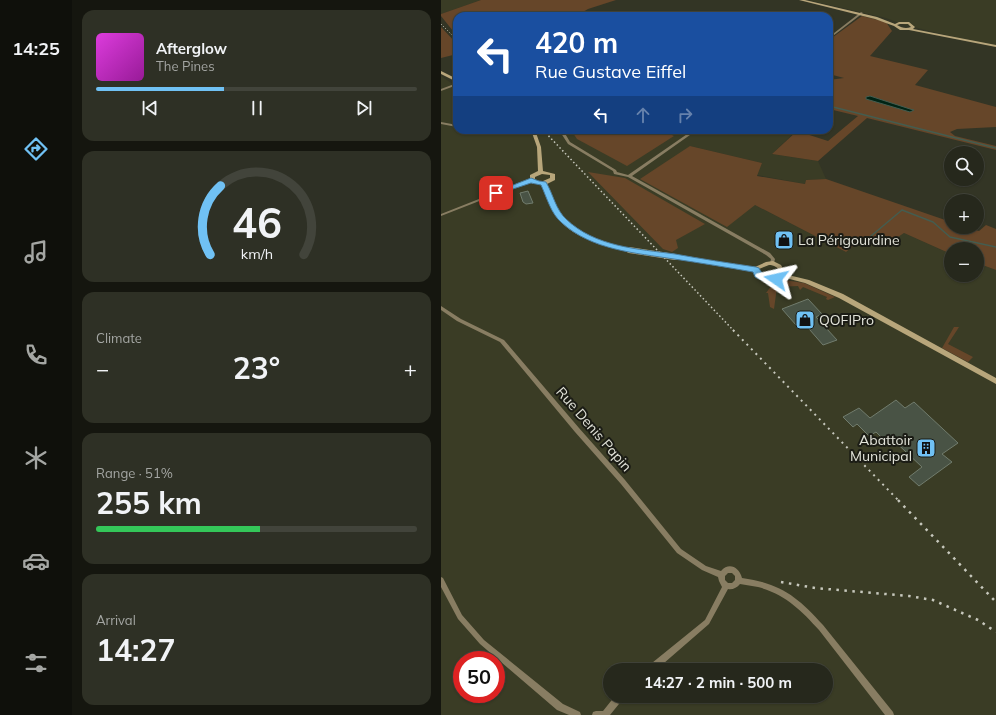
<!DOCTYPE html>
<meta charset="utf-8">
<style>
body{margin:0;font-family:Mulish,sans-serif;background:#2e3025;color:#f1f3f6;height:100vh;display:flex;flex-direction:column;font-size:15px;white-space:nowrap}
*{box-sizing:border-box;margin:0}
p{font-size:13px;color:#a4a6a3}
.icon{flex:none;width:22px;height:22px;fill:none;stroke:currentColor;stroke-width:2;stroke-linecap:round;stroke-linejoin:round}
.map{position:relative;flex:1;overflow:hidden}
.drawer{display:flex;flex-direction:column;gap:10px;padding:10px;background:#15160f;width:369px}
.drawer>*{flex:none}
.top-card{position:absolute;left:12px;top:12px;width:380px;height:122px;border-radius:12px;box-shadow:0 1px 3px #0004,0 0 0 1px #42443b;background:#1a4fa0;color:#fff;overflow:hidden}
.fabs{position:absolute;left:503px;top:146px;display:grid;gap:8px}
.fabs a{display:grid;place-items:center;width:40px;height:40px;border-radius:50%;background:#26281c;box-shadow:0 1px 3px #0004,0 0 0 1px #42443b;font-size:20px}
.speed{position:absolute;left:12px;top:651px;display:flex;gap:8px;font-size:20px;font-weight:700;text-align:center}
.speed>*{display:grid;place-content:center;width:52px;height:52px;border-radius:50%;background:#26281c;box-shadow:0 1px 3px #0004,0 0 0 1px #42443b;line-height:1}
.speed .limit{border:6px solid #d22;background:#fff;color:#111}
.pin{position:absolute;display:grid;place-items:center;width:34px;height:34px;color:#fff;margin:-17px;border-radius:8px;box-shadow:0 2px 6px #0006}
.me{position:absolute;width:44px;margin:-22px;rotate:281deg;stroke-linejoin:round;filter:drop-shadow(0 0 3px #0008)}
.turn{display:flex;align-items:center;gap:14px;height:84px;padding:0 16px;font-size:18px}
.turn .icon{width:52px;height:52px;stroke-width:2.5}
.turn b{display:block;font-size:28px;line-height:34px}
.lanes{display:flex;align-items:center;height:38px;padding:0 16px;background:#0003;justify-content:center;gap:20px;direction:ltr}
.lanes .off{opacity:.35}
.big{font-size:30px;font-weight:700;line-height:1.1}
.drawer .widget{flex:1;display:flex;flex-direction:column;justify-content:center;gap:6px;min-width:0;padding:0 14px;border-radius:12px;background:#2e3025}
.drawer .dial{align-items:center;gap:0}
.dial svg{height:104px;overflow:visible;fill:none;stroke:#42443b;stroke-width:7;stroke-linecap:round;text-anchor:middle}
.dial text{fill:#f1f3f6;stroke:none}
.song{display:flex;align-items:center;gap:12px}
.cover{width:48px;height:48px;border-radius:6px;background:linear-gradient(135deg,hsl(300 70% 55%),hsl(300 70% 35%))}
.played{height:4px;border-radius:2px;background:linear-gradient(90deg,#70c1f4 40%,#42443b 40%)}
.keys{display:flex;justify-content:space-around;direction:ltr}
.heat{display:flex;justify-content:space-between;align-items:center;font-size:22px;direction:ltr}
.charge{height:6px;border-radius:3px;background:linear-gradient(90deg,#34c759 51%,#42443b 0)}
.trip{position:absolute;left:162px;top:663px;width:230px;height:40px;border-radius:20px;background:#26281c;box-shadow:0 1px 3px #0004,0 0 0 1px #42443b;font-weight:700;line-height:40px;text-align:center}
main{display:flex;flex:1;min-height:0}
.menu{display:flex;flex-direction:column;width:72px;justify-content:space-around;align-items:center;background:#0f100b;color:#a4a6a3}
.menu .icon{width:28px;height:28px}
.menu .selected{color:#70c1f4}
.menu b{font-size:18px;color:#f1f3f6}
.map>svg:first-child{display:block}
.built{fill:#3a3c25;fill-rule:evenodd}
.green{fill:#664629}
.water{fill:#002415;stroke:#445d50}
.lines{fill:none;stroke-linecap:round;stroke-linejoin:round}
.stream{stroke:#445d50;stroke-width:1.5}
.building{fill:#495345;stroke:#717c6d}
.minor{fill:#887d62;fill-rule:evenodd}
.secondary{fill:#b8a67b;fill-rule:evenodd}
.rail-far3{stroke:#c7c8bd;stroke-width:1;stroke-dasharray:1 2;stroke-linecap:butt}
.rail-far2{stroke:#c7c8bd;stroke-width:1.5;stroke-dasharray:1.5 2.5;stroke-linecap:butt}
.rail-far1{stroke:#c7c8bd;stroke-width:2;stroke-dasharray:2 4.5;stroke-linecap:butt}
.rail{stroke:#c7c8bd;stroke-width:2.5;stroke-dasharray:2.5 5.5;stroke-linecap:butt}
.secondary-bridge{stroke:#b8a67b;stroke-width:6}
.route{fill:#70c1f4;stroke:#497d9f}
.labels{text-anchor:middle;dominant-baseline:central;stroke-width:4;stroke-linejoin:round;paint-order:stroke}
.poi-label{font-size:14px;fill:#e2e3d9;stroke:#1b1c15;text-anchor:start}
.street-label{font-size:14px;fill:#e2e3d9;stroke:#1b1c15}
</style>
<main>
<nav class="menu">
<b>14:25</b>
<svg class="icon selected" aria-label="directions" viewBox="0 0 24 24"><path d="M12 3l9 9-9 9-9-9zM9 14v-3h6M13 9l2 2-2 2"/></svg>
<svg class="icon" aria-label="music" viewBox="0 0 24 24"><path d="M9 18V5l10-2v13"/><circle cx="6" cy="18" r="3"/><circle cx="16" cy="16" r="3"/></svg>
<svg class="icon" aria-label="phone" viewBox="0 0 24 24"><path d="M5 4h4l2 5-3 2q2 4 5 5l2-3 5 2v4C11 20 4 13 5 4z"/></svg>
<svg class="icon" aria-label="climate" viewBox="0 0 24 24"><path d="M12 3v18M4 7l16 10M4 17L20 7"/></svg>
<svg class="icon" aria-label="car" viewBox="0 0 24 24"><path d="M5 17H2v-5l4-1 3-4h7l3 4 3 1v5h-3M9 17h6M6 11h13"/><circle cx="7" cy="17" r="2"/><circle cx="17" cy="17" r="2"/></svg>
<svg class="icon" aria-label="filters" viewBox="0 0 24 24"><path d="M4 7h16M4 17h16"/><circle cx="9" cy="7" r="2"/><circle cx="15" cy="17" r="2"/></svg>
</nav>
<section class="drawer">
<div class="widget">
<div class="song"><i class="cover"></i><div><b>Afterglow</b><p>The Pines</p></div></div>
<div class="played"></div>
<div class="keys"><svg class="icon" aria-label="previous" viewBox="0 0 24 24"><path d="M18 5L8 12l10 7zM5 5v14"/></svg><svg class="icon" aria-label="pause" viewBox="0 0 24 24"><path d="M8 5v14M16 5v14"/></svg><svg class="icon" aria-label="next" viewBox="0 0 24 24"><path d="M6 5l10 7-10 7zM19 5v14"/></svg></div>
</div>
<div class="widget dial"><svg viewBox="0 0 100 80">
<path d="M14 69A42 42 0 1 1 86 69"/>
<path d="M14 69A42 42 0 0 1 22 16" stroke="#70c1f4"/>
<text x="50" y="56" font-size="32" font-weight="700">46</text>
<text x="50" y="72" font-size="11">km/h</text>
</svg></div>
<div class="widget"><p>Climate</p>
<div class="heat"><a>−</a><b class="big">23°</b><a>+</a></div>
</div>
<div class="widget"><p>Range · 51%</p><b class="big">255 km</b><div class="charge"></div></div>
<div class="widget"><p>Arrival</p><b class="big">14:27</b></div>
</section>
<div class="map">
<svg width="555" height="715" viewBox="0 0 555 715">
<rect width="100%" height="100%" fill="#333525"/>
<path class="built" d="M0,0H40L0,14Z
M367,0H555V47L464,25L445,18Z
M0,76L16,87V130H356L331,154L377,161L385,179L365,180L364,184L316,175L321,163L249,146L314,205L405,252L423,238L442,247L463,233L510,254V275H536V263L555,270V715H0ZM21,660H55V694H21ZM169,670H385V696H169Z"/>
<path class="green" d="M40,0H175L147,9L135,16H16V36L0,16V14Z
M421,16L445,22L451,31L429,56L487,70L474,85L555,107V127L516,129L509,132L514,136L555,146V150L426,118L377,161L331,154L356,131L387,141L417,116L388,109V80L403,78L388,74V40Z
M0,27L16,44V54L0,58Z
M130,130H221L233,136L186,166L136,139Z
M249,146L321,163L316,176L364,184L365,180L385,179L510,222V227H524L538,231L545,225L555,229V270L536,263V249H510V254L463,233L442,247L422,238L405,252L314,205L286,227L199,179Z
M147,172L184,178L264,224L235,240L237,248L231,252L222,249Z
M343,280L363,283L394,297L387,300L385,299L386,297L362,287L359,290L357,286L336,287L333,309L329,307L327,293H325L333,282Z
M513,327H518L507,344L532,357L527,362L501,348Z"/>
<path class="water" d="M429,96L469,109L473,110L469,112L425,99V97Z"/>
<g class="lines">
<path class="stream" d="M388,106L555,148
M430,236L461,210L492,222L509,237L555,247"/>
</g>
<path class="building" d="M87,191L92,203L85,204L82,202L79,193Z
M367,299L381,314L375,317L396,340L382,345L362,322L355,325L341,309Z
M455,400L464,408L473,402L517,443L501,454L511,462L478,486L468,477L481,467L448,436L441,438L435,432L428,436L416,424L412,427L402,417L418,408L429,418Z"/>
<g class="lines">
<path class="minor" d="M420,12L422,13L388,39V37Z
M16,83V85L0,91V89Z
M0,122L16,125V127L0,124Z
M118,130H122L129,142L175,170L176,172L187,175L252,130H256L191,176L329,253L334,259L333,263L331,264H329V263L330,259L325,255L187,177L173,174L172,171L127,144Z
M89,179H91L92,180L0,216V214Z
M0,306L20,319L63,340L138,428L184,480L240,549L265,566L280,571C288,562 298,567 301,578C339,583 357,597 382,625L452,712L453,715H444L378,630C360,610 344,594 317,587C311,586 305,585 299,584C296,588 291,590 287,589L268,624L215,670H205L206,667L264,620L281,587L278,581L277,577L261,570L236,553L180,484L134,432L59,342L16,321L0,310ZM287,573H291L294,576V580L291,583H287L284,580V576Z
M0,577L2,578L21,615L43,640L122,704L139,712L140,715H128L116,710L39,644L17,619L0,587Z
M174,696H183L182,699L169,715H151L152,712L155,711H162Z"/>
<path class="secondary" d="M358,0H364L436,17L454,24L458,22H468L474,27L472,29L555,45V47L468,30H459L453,26L434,19ZM459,24H467L470,27C465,29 461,28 456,25Z
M0,71L16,79V82L0,74Z
M90,130H94L100,147L102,171L114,174V180L106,184C110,193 113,204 119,212C134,236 165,242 190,249V251L188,252C161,245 129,238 113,213C108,204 105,194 101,184H92L89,182V175L97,171L96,147ZM101,174L109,175V178L102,181H94V177Z
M234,255L314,267L325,262L332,261L340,265L344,272L343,274L368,280L402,294L555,378V384L398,298L364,283L341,277L340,278L327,282L315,276L312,271L232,258L231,257ZM328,265C333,265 337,267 338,272L336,276L328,278L320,274L318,269Z"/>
<path class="rail-far3" d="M0,24L16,40"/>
<path class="rail-far2" d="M102,130L293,331"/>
<path class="rail-far1" d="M292,330L458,501"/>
<path class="rail" d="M457,500L555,602
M340,582L374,588L468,596L492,600L537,620L555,632"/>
<path class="secondary-bridge" d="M188,250L234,257"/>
</g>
<path class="route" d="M90,178L98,181L105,182C112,194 115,210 125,219C154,247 197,249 234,254C261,259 288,263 315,267L318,268C325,282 331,271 339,279C332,285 321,281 314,277L312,272C285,267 259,263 233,259C194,253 151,250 121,223C110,214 106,198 100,185L90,183L57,194L52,193Z"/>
<defs>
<g id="shop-square" transform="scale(1)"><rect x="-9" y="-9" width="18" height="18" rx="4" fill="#70c1f4" stroke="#1b1c15"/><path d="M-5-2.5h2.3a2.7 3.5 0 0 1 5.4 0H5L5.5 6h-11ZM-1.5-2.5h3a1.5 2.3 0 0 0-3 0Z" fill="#111"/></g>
<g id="building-square" transform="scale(1)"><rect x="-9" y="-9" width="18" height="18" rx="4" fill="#70c1f4" stroke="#1b1c15"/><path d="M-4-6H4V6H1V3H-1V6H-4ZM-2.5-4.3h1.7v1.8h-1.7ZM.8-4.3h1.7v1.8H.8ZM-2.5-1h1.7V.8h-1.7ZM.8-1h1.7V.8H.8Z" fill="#111"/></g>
</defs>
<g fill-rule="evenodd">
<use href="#shop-square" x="343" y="240"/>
<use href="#shop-square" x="364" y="320"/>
<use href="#building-square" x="485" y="448"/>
</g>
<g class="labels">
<g class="poi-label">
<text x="357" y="240">La Périgourdine</text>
<text x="378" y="320">QOFIPro</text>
<text x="471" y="440" text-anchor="end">Abattoir<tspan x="471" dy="16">Municipal</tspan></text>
</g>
<g class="street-label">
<text transform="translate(153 429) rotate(49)">Rue Denis Papin</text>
</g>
</g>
</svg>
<div class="fabs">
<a><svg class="icon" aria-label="search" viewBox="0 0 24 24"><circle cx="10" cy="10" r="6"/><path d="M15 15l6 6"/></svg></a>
<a>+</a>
<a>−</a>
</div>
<div class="speed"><div class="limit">50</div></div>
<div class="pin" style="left:55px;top:193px;background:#d93025"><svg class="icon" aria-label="arrive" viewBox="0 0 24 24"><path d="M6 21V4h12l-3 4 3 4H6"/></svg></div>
<svg class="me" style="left:335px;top:279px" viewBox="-20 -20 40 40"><path d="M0-17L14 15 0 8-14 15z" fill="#70c1f4" stroke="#fff" stroke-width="4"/></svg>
<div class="trip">14:27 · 2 min · 500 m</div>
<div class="top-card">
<div class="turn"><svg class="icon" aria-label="left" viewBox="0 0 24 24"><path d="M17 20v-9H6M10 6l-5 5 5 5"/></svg><div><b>420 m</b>Rue Gustave Eiffel</div></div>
<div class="lanes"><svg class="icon" aria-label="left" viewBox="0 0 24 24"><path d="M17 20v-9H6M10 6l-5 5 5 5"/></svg><svg class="icon off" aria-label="ahead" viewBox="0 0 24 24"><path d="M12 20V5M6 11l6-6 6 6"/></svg><svg class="icon off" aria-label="right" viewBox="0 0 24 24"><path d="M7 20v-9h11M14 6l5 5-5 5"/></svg></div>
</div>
</div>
</main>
